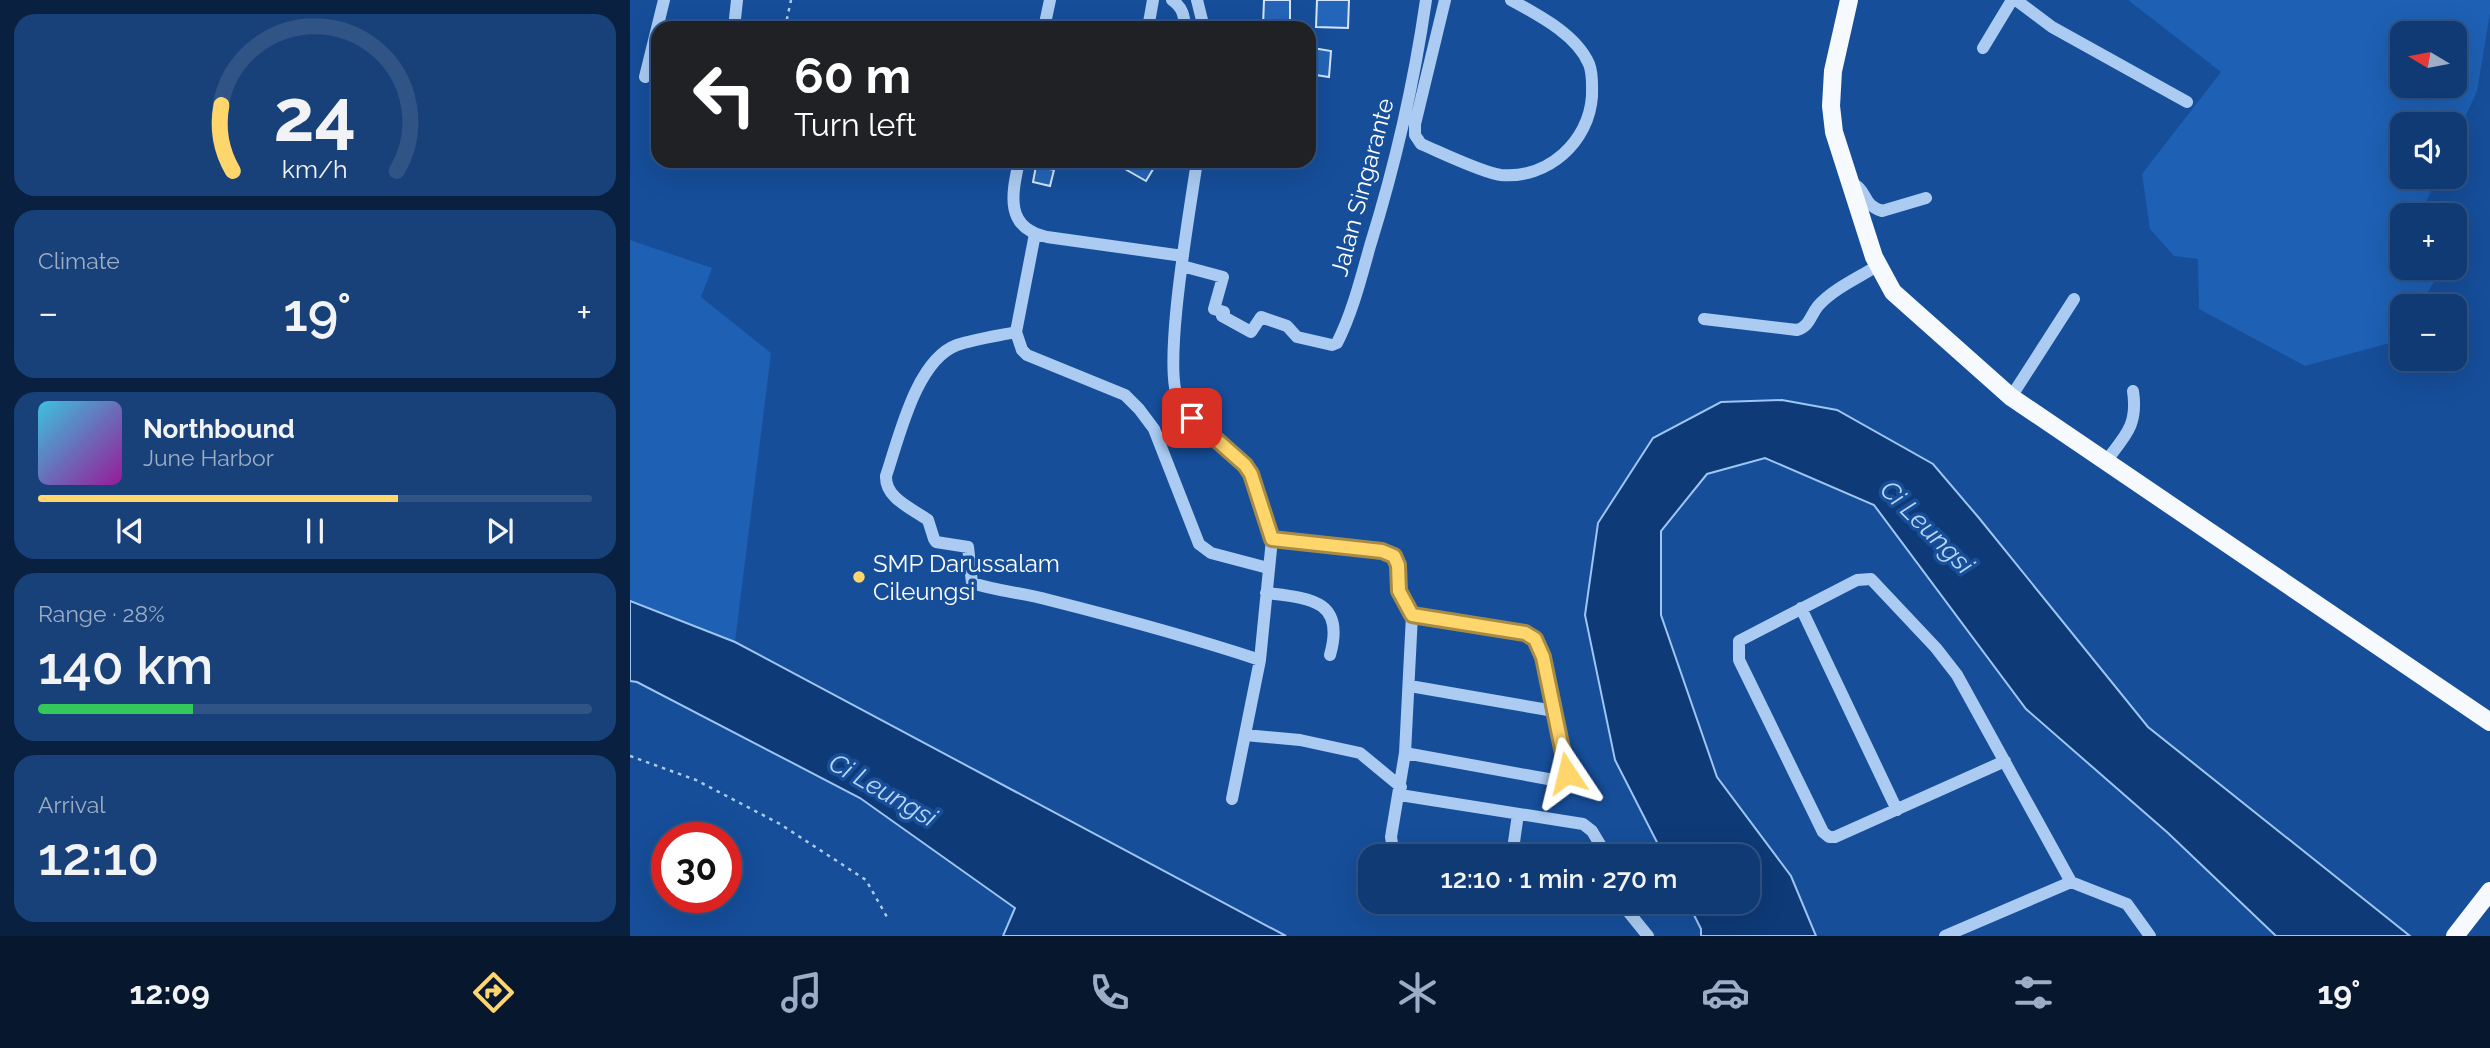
<!DOCTYPE html>
<meta charset="utf-8">
<style>
body{margin:0;font-family:Raleway,sans-serif;background:#194179;color:#f1f3f6;height:100vh;display:flex;flex-direction:column;font-size:26px;white-space:nowrap}
*{box-sizing:border-box;margin:0}
p{font-size:23px;color:#9cadc5}
.icon{flex:none;width:38px;height:38px;fill:none;stroke:currentColor;stroke-width:2;stroke-linecap:round;stroke-linejoin:round}
.map{position:relative;flex:1;overflow:hidden}
.panel{display:flex;flex-direction:column;gap:14px;padding:14px;background:#092040;width:630px}
.panel>*{flex:none}
.banner{position:absolute;left:21px;top:21px;width:665px;height:147px;border-radius:21px;box-shadow:0 7px 28px #0002,0 0 0 2px #305486;background:#202124;color:#fff;overflow:hidden}
.needle{width:46px;rotate:280deg}
.controls{position:absolute;left:1760px;top:21px;display:grid;gap:14px}
.controls a{display:grid;place-items:center;width:77px;height:77px;border-radius:14px;background:#103a74;box-shadow:0 7px 28px #0002,0 0 0 2px #305486;font-size:35px}
.speed{position:absolute;left:21px;top:822px;display:flex;gap:14px;font-size:35px;font-weight:700;text-align:center}
.speed>*{display:grid;place-content:center;width:91px;height:91px;border-radius:50%;background:#103a74;box-shadow:0 7px 28px #0002,0 0 0 2px #305486;line-height:1}
.speed .limit{border:10px solid #d22;background:#fff;color:#111}
.pin{position:absolute;display:grid;place-items:center;width:60px;height:60px;color:#fff;margin:-30px;border-radius:14px;box-shadow:0 4px 10px #0006}
.me{position:absolute;width:77px;margin:-38px;rotate:350deg;stroke-linejoin:round;filter:drop-shadow(0 0 5px #0008)}
.turn{display:flex;align-items:center;gap:24px;height:147px;padding:0 28px;font-size:32px}
.turn .icon{width:91px;height:91px;stroke-width:2.5}
.turn b{display:block;font-size:49px;line-height:60px}
.big{font-size:52px;font-weight:600;line-height:1.1}
.panel .tile{flex:1;display:flex;flex-direction:column;justify-content:center;gap:10px;min-width:0;padding:0 24px;border-radius:21px;background:#194179}
.panel .dial{align-items:center;gap:0}
.dial svg{height:182px;overflow:visible;fill:none;stroke:#305486;stroke-width:7;stroke-linecap:round;text-anchor:middle}
.dial text{fill:#f1f3f6;stroke:none}
.song{display:flex;align-items:center;gap:21px}
.cover{width:84px;height:84px;border-radius:10px;background:linear-gradient(135deg,hsl(190 70% 55%),hsl(300 70% 35%))}
.played{height:7px;border-radius:4px;background:linear-gradient(90deg,#ffd66c 65%,#305486 65%)}
.keys{display:flex;justify-content:space-around;direction:ltr}
.heat{display:flex;justify-content:space-between;align-items:center;font-size:38px;direction:ltr}
.charge{height:10px;border-radius:5px;background:linear-gradient(90deg,#34c759 28%,#305486 0)}
.trip{position:absolute;left:728px;top:844px;width:402px;height:70px;border-radius:21px;background:#103a74;box-shadow:0 7px 28px #0002,0 0 0 2px #305486;font-weight:600;line-height:70px;text-align:center}
.tabs{display:flex;height:112px;justify-content:space-around;align-items:center;background:#06172e;color:#9cadc5}
.tabs .icon{width:49px;height:49px}
.tabs .current{color:#ffd66c}
.tabs b{font-size:32px;color:#f1f3f6}
main{display:flex;flex:1;min-height:0}
.map>svg:first-child{display:block}
.green{fill:#1e60b4;fill-rule:evenodd}
.water{fill:#0e3a77;stroke:#9dc5f5;stroke-width:2}
.building{fill:#2465b9;stroke:#d3e5fc;stroke-width:2}
.lines{fill:none;stroke-linecap:round;stroke-linejoin:round}
.path{stroke:#abcbf2;stroke-width:2.5;stroke-dasharray:3.5 5;stroke-linecap:butt}
.minor{stroke:#abcbf2;stroke-width:12}
.major{stroke:#f6faff;stroke-width:18}
.route-casing{stroke:#a68b46;stroke-width:18}
.route{stroke:#ffd66c;stroke-width:12}
.poi-dot{fill:#ffd66c;stroke:#164e9a;stroke-width:2.5}
.labels{text-anchor:middle;dominant-baseline:central;stroke-width:7;stroke-linejoin:round;paint-order:stroke}
.street-label{font-size:24px;fill:#fff;stroke:#164e9a}
.poi-label{font-size:24px;fill:#fff;stroke:#164e9a;text-anchor:start}
.water-label{font-size:26px;font-style:italic;fill:#b8d5f9;stroke:#164e9a}
</style>
<main>
<section class="panel">
<div class="tile dial"><svg viewBox="0 0 100 80">
<path d="M14 69A42 42 0 1 1 86 69"/>
<path d="M14 69A42 42 0 0 1 9 40" stroke="#ffd66c"/>
<text x="50" y="56" font-size="32" font-weight="700">24</text>
<text x="50" y="72" font-size="11">km/h</text>
</svg></div>
<div class="tile"><p>Climate</p>
<div class="heat"><a>−</a><b class="big">19°</b><a>+</a></div>
</div>
<div class="tile">
<div class="song"><i class="cover"></i><div><b>Northbound</b><p>June Harbor</p></div></div>
<div class="played"></div>
<div class="keys"><svg class="icon" aria-label="previous" viewBox="0 0 24 24"><path d="M18 5L8 12l10 7zM5 5v14"/></svg><svg class="icon" aria-label="pause" viewBox="0 0 24 24"><path d="M8 5v14M16 5v14"/></svg><svg class="icon" aria-label="next" viewBox="0 0 24 24"><path d="M6 5l10 7-10 7zM19 5v14"/></svg></div>
</div>
<div class="tile"><p>Range · 28%</p><b class="big">140 km</b><div class="charge"></div></div>
<div class="tile"><p>Arrival</p><b class="big">12:10</b></div>
</section>
<div class="map">
<svg width="1860" height="936" viewBox="0 0 1860 936">
<rect width="100%" height="100%" fill="#164e9a"/>
<path class="green" d="M1498,0H1860V13L1847,91L1825,139V124H1773V177H1808L1795,204L1797,215H1773V268H1808L1809,274L1789,306H1773V331L1767,341L1675,366L1569,309L1568,259L1544,256L1520,229L1512,174L1591,72ZM1773,33H1825V86H1773Z
M0,240L82,268L71,297L141,353L105,642L0,601Z"/>
<path class="water" d="M1152,400L1207,410L1303,464L1349,518L1518,727L1780,936H1646L1538,833L1396,709L1244,505L1135,458L1077,474L1031,531V615L1087,777L1161,876L1186,936H1071V929L1057,901H1118V856H1034L985,760L955,615L968,523L1023,438L1091,402Z
M0,601L105,642L656,936H373L385,908L230,798L7,682L0,681Z"/>
<path class="building" d="M634,0H660V26H633Z
M687,0H719L718,28L686,27Z
M683,48L701,51L699,77L679,74V51L683,52Z
M481,161H528L516,181Z
M406,166L424,170L420,186L403,182Z"/>
<g class="lines">
<path class="path" d="M155,28L161,0
M0,756L66,780L150,824L236,880L257,917"/>
<path class="minor" d="M542,0C553,8 554,15 555,28
M567,0L574,28
M815,0L785,124V135L791,144C810,152 853,173 871,175C918,179 959,142 962,96C962,85 963,74 959,64C946,34 908,15 881,0
M1386,0L1422,27L1557,102
M104,28L107,0
M414,28L420,0
M518,28L523,0
M1353,48L1382,0
M15,77L34,0
M389,161C382,194 374,228 417,237L553,256
M567,161C561,204 531,370 549,401C563,427 594,445 615,465L621,474L642,539L630,660L602,799
M1218,181C1240,190 1230,204 1252,211L1296,198
M405,234L386,332L392,350L397,355L495,395L509,409L524,429L569,544L581,553L638,568
M552,266L593,277L584,309L594,312L592,316L621,332L631,317L657,326L667,337L702,345L707,343C722,314 731,278 740,246C765,166 784,83 796,0
M1074,319L1167,330C1180,326 1180,316 1188,306C1203,289 1228,278 1247,266
M386,332C367,336 345,339 327,345C286,360 269,438 256,476C255,498 281,508 298,520L304,539L306,542L338,547L342,583C367,591 393,593 419,600C490,618 561,637 630,660
M1381,397L1444,299
M1476,461C1496,435 1508,425 1503,391
M642,539L752,551L764,556L768,565L769,591L782,615L775,753L929,781L934,778L937,773L924,711
M636,593C678,598 716,599 700,655
M1171,608L1267,810
M780,686L924,711C920,687 919,651 899,634L782,615
M615,735L670,740L730,753L771,787
M1375,761L1205,837H1199L1193,832L1109,660V641L1227,580L1241,579L1306,648L1327,675L1441,882L1497,904L1520,936
M770,795L953,824L962,831L977,856
M764,856L761,837L775,753
M882,856L888,814
M993,901L996,909L1018,936
M1315,936L1441,882"/>
<path class="major" d="M1219,0L1203,71L1201,106L1204,132L1244,257L1263,292L1381,397L1860,722
M1825,936L1860,891"/>
</g>
<g class="lines">
<g class="route-casing">
<path id="route" d="M562,418L615,465L621,474L642,539L752,551L764,556L768,565L769,591L782,615L895,633L905,639L913,657L937,773"/>
</g>
<use href="#route" class="route"/>
</g>
<circle class="poi-dot" cx="229" cy="577" r="7"/>
<g class="labels">
<g class="street-label">
<text transform="translate(732 187) rotate(-75)">Jalan Singarante</text>
</g>
<g class="poi-label">
<text x="243" y="563">SMP Darussalam<tspan x="243" dy="28">Cileungsi</tspan></text>
</g>
<g class="water-label">
<text transform="translate(1297 527) rotate(45)">Ci Leungsi</text>
<text transform="translate(253 790) rotate(30)">Ci Leungsi</text>
</g>
</g>
</svg>
<div class="controls">
<a><svg class="needle" viewBox="-14 -14 28 28"><path d="M0-13l5 13h-10z" fill="#e53935"/><path d="M0 13l5-13h-10z" fill="#9cadc5"/></svg></a>
<a><svg class="icon" aria-label="sound" viewBox="0 0 24 24"><path d="M4 9h4l5-4v14l-5-4H4zM17 9q2 3 0 6"/></svg></a>
<a>+</a>
<a>−</a>
</div>
<div class="speed"><div class="limit">30</div></div>
<div class="pin" style="left:562px;top:418px;background:#d93025"><svg class="icon" aria-label="arrive" viewBox="0 0 24 24"><path d="M6 21V4h12l-3 4 3 4H6"/></svg></div>
<svg class="me" style="left:937px;top:773px" viewBox="-20 -20 40 40"><path d="M0-17L14 15 0 8-14 15z" fill="#ffd66c" stroke="#fff" stroke-width="4"/></svg>
<div class="trip">12:10 · 1 min · 270 m</div>
<div class="banner">
<div class="turn"><svg class="icon" aria-label="left" viewBox="0 0 24 24"><path d="M17 20v-9H6M10 6l-5 5 5 5"/></svg><div><b>60 m</b>Turn left</div></div>
</div>
</div>
</main>
<nav class="tabs">
<b>12:09</b>
<svg class="icon current" aria-label="directions" viewBox="0 0 24 24"><path d="M12 3l9 9-9 9-9-9zM9 14v-3h6M13 9l2 2-2 2"/></svg>
<svg class="icon" aria-label="music" viewBox="0 0 24 24"><path d="M9 18V5l10-2v13"/><circle cx="6" cy="18" r="3"/><circle cx="16" cy="16" r="3"/></svg>
<svg class="icon" aria-label="phone" viewBox="0 0 24 24"><path d="M5 4h4l2 5-3 2q2 4 5 5l2-3 5 2v4C11 20 4 13 5 4z"/></svg>
<svg class="icon" aria-label="climate" viewBox="0 0 24 24"><path d="M12 3v18M4 7l16 10M4 17L20 7"/></svg>
<svg class="icon" aria-label="car" viewBox="0 0 24 24"><path d="M5 17H2v-5l4-1 3-4h7l3 4 3 1v5h-3M9 17h6M6 11h13"/><circle cx="7" cy="17" r="2"/><circle cx="17" cy="17" r="2"/></svg>
<svg class="icon" aria-label="filters" viewBox="0 0 24 24"><path d="M4 7h16M4 17h16"/><circle cx="9" cy="7" r="2"/><circle cx="15" cy="17" r="2"/></svg>
<b>19°</b>
</nav>
